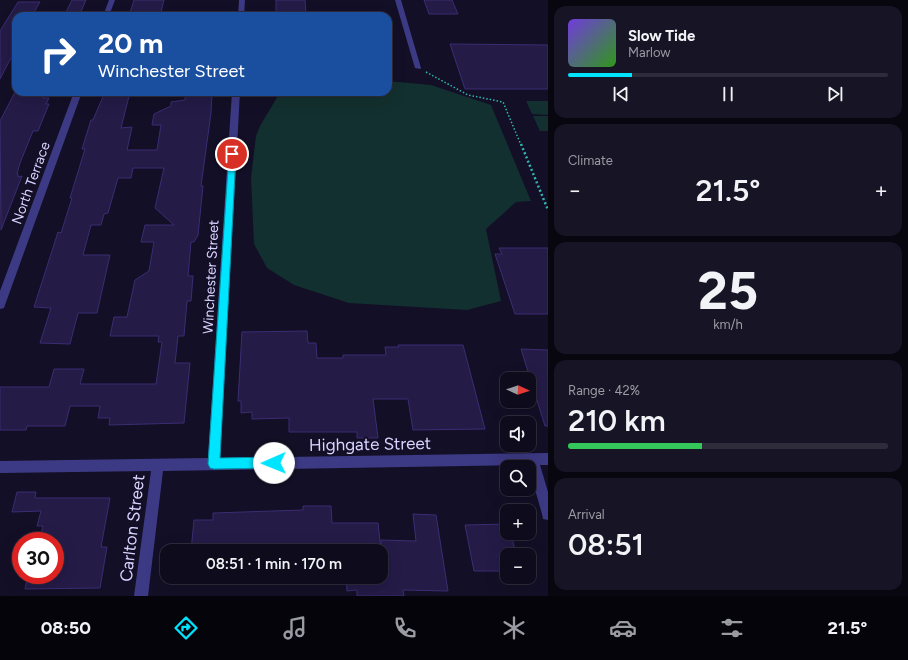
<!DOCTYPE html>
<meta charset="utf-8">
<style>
body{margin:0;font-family:Figtree,sans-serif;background:#171425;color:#f1f3f6;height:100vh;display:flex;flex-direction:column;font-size:15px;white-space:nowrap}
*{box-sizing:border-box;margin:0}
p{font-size:13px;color:#9b9ba3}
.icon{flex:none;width:22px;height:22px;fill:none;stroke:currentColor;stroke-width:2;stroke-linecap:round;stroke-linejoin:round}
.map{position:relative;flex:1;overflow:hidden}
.details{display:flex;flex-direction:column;gap:6px;padding:6px;background:#08060f;width:360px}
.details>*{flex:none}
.guide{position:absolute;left:12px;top:12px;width:380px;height:84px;border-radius:12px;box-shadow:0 4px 16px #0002,0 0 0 1px #2e2b3b;background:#1a4fa0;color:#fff;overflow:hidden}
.needle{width:26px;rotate:93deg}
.tools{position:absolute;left:500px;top:372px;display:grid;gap:8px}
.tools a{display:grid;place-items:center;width:36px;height:36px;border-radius:8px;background:#0e0b1c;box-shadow:0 4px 16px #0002,0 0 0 1px #2e2b3b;font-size:20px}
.speed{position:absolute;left:12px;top:532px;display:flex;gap:8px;font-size:20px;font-weight:700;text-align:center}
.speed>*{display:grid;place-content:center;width:52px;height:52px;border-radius:50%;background:#0e0b1c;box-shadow:0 4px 16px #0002,0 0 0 1px #2e2b3b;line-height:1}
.speed .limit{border:6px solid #d22;background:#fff;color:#111}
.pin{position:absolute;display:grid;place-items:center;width:34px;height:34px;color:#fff;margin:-17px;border:2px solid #fff;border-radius:50%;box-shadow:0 1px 4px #0007}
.me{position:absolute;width:44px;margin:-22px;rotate:269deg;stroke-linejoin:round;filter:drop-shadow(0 0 3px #0008)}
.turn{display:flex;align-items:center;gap:14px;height:84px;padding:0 20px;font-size:18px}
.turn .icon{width:52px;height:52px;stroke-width:2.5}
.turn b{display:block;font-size:28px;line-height:34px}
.big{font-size:30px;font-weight:600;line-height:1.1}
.details .widget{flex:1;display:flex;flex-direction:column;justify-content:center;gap:6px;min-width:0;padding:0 14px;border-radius:12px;background:#171425}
.details .dial{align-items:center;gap:0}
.dial b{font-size:52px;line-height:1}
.song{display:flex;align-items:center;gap:12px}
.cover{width:48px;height:48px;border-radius:6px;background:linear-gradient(135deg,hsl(260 70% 55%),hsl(110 70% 35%))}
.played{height:4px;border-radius:2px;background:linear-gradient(90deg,#00e5ff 20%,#2e2b3b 20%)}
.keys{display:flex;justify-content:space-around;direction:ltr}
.heat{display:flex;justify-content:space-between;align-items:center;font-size:22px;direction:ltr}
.charge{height:6px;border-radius:3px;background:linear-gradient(90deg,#34c759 42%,#2e2b3b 0)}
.trip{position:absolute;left:160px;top:544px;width:228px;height:40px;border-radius:12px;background:#0e0b1c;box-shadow:0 4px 16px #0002,0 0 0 1px #2e2b3b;font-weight:600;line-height:40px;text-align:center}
.tabs{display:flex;height:64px;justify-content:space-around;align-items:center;background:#06040b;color:#9b9ba3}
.tabs .icon{width:28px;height:28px}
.tabs .active{color:#00e5ff}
.tabs b{font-size:18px;color:#f1f3f6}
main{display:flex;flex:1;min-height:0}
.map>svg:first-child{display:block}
.green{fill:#12302f}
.building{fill:#241b47;stroke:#3b2d73}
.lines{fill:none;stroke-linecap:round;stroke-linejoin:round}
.path-far1{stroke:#2fb8b0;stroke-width:1.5;stroke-dasharray:1.5 2;stroke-linecap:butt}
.path{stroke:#2fb8b0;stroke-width:2.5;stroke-dasharray:2 2.5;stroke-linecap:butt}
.minor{fill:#3d3a85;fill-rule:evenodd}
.route{fill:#00e5ff;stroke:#0095a6}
.labels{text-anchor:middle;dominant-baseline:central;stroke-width:4;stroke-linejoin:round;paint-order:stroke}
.street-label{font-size:14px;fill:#d9d4ff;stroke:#130f26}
.near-street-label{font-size:17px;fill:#d9d4ff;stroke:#130f26}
</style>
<main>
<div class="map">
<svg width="548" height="596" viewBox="0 0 548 596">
<rect width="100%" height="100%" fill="#130f26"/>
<path class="green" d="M388,81L431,85L491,105L531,201L516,202L486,229L501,301L467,310L349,303L294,285L267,268L254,244L251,178L256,136L260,126L279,94L285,92H388Z
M526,101H548V115L532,114Z
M533,116H548V131H540Z"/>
<path class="building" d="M72,0H86L79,16H64Z
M134,0H164L160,16H129Z
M276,0H305L306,16H276Z
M424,0H452L458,14H429Z
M18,2H40L33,14H16V48L0,79V31Z
M450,44L548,45V89H465Z
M15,92H45L43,98H49L46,104H49L38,131H33L20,163L17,174H18V177L22,176L1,230L0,121Z
M105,92H130L121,128L132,127L127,150H157L161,125H152L154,114L171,106V102L185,100L186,92H212L211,113L201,186H203L198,235L194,242H191L188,276H193L191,301H187L184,336H178L175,363H190L184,423L109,425L110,418H98L100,406H70L65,426H27L26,430H0V387H49L54,369H84L80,384H156L162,342H158L159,336H110L114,317H127L135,280L149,271L154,242H141L145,225H174L155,208L164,168H133L131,178H118L108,213L104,214L101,225H91L83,255H110L97,313H78L70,344L40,343L51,308L34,307L58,232L61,233L72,198H70L85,149H82L91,120H93Z
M499,248H548V314H515L495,254H502Z
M307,331L308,343H316L317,358H343V355H386L385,347H399L398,345H463L485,429L413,430L408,399H373L378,438H357V432H289V418L252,419V412L241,413V401H238L242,332Z
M521,349L548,350V426H545Z
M17,492H36L35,498H110L101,547H107L100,588L25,589L28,575H55V541H39L43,526H37L41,511L12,512Z
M303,506H331L332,523H378L381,550V540L416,541L413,514L436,515L448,591L403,590L404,596H357V590L347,591L346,577H381V551H191L194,520H213V513L303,510Z
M507,524V533H511L516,555H507V571H474L465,525Z"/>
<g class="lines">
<path class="path-far1" d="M426,72L468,95L503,102L521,145"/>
<path class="path" d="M521,144L548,210"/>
<path class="minor" d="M109,0H115L109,16H103Z
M239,0H245L244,16H238Z
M395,0H401L421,68L420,69L415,68Z
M74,92H82L5,305L4,308L0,309V291Z
M232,92H240L220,458L548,453V465H540L548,492V520L543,519L542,514L528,465L163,471L148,596H134L151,471L0,473V461L208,458Z"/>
</g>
<path class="route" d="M232,151L236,154L220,458L274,457L278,459L280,463L278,467L274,468L214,469L210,468L208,464L229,154Z"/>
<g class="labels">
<g class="street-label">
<text transform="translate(31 183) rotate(-70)">North Terrace</text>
<text transform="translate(211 277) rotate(-87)">Winchester Street</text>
</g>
<g class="near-street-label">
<text transform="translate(370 444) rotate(-1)">Highgate Street</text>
<text transform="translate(132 528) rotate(-83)">Carlton Street</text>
</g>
</g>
</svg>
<div class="tools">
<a><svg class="needle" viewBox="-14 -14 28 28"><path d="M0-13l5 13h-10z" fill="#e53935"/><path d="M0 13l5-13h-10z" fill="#9b9ba3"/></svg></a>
<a><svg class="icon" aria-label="sound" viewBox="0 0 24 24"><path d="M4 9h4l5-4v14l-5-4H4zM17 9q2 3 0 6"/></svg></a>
<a><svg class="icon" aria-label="search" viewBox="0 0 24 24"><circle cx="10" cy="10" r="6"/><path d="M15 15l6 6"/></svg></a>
<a>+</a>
<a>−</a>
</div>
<div class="speed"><div class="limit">30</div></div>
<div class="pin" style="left:232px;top:154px;background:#d93025"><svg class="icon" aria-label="arrive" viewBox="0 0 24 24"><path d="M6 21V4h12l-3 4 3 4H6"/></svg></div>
<svg class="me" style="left:274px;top:463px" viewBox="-20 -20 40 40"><circle r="19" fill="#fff"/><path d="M0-13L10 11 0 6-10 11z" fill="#00e5ff"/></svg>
<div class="trip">08:51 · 1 min · 170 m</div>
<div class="guide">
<div class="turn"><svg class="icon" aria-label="right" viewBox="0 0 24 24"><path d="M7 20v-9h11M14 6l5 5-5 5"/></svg><div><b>20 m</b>Winchester Street</div></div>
</div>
</div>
<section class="details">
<div class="widget">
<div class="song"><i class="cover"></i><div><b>Slow Tide</b><p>Marlow</p></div></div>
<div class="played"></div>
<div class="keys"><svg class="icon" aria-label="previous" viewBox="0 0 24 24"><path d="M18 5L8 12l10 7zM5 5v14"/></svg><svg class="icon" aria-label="pause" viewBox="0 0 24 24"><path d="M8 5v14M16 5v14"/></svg><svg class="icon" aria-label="next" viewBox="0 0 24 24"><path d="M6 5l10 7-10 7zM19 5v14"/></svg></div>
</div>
<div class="widget"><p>Climate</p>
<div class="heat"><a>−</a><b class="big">21.5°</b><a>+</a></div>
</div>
<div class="widget dial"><b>25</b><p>km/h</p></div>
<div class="widget"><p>Range · 42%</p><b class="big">210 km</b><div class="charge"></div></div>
<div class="widget"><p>Arrival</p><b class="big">08:51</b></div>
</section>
</main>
<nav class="tabs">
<b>08:50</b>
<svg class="icon active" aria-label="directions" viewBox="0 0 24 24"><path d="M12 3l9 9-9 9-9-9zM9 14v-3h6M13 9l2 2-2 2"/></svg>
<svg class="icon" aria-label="music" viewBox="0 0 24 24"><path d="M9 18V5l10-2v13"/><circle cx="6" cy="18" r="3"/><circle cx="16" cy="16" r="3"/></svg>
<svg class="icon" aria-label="phone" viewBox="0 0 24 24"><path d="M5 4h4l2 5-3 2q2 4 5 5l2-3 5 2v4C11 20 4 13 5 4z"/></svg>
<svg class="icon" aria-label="climate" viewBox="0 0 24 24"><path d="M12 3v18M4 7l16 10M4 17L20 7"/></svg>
<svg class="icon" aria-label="car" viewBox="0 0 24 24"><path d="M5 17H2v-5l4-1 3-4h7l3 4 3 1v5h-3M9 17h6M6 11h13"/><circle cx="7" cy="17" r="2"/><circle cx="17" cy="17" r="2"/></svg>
<svg class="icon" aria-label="filters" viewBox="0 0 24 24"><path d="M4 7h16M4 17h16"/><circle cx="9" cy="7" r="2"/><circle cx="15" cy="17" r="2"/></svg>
<b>21.5°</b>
</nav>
